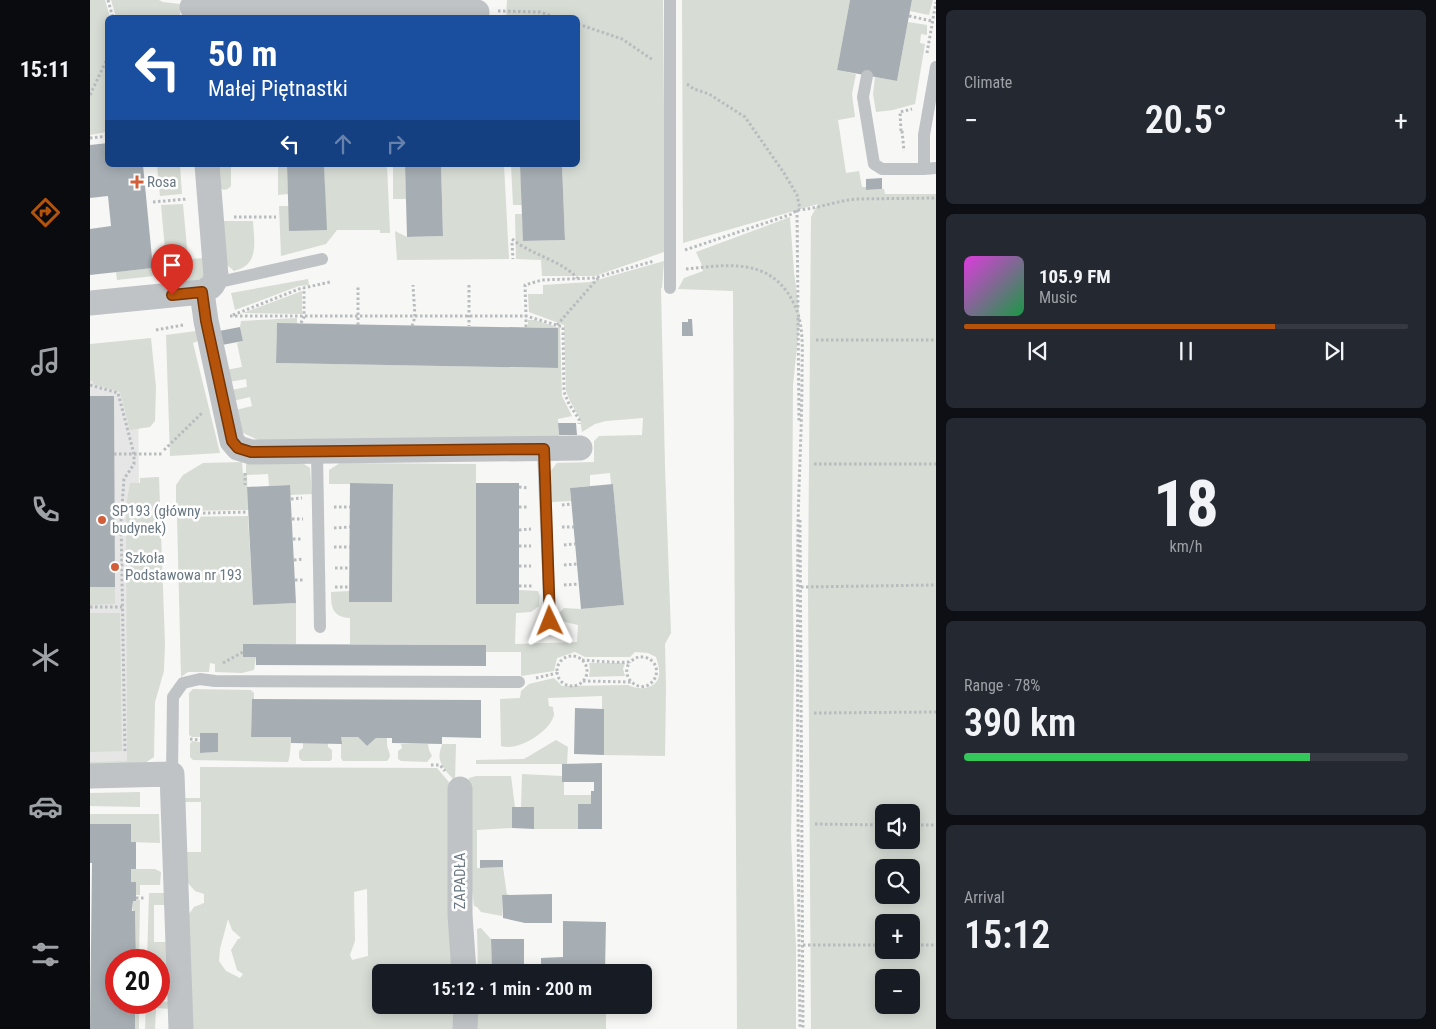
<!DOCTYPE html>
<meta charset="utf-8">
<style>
body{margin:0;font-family:"Roboto Condensed",sans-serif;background:#242831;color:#f1f3f6;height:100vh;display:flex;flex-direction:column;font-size:19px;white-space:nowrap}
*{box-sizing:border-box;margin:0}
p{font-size:16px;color:#9ea1a6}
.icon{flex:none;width:28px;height:28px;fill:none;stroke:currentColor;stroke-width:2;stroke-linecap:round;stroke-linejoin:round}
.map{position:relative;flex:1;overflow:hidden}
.drawer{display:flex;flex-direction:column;gap:10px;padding:10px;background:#0d0f14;width:500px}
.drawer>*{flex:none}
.guide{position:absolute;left:15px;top:15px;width:475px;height:152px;border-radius:8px;box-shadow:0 2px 12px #0003;background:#1a4fa0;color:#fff;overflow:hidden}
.fabs{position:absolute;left:785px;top:804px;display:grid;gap:10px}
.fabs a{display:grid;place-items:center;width:45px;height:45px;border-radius:8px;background:#171b24;box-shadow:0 2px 12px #0003;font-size:25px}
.speed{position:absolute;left:15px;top:949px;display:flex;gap:10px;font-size:25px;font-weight:700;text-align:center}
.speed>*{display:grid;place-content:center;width:65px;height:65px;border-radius:50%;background:#171b24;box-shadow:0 2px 12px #0003;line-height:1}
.speed .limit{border:8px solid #d22;background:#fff;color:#111}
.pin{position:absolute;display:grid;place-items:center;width:42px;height:42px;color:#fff;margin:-51px -21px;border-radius:50% 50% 50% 0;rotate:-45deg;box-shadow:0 0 5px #0007}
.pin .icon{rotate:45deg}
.me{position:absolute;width:55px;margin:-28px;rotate:358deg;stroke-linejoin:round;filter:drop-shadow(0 0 4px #0008)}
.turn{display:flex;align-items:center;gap:18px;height:105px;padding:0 20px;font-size:22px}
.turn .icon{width:65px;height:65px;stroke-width:2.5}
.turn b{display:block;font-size:35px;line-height:42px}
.lanes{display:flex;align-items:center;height:48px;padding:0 20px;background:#0003;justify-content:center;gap:25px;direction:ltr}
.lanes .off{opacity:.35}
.big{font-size:38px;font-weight:600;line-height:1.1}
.drawer .widget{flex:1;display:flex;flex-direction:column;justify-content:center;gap:8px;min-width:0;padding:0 18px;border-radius:8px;background:#242831}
.drawer .dial{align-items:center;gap:0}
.dial b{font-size:65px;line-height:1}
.song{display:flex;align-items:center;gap:15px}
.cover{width:60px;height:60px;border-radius:8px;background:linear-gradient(135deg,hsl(300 70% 55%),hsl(140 70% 35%))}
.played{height:5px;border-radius:2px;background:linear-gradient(90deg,#b45309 70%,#363941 70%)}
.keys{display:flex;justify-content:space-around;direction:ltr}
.heat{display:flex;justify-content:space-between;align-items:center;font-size:28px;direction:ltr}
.charge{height:8px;border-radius:4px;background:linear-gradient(90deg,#34c759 78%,#363941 0)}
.trip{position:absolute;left:282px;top:964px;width:280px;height:50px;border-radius:8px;background:#171b24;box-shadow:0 2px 12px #0003;font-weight:600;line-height:50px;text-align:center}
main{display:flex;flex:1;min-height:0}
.dock{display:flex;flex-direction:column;width:90px;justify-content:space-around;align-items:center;background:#090b0e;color:#9ea1a6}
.dock .icon{width:35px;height:35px}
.dock .on{color:#b45309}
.dock b{font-size:22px;color:#f1f3f6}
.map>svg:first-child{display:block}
.built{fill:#e5e6e5}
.green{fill:#d7dcd5;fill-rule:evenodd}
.building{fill:#a7aeb3}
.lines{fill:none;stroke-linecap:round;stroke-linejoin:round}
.path{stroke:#b9bcbe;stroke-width:3;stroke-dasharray:2.5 2.5;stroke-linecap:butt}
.lane{stroke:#bfc3c6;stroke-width:12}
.street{stroke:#bfc3c6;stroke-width:25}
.route-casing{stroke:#753606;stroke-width:12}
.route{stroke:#b45309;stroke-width:9}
.poi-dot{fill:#d35e3a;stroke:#fff;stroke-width:2}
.labels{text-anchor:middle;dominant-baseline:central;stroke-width:5;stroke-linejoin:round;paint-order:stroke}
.poi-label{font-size:15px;fill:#697883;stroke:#fff;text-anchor:start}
.street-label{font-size:15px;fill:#697883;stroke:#fff}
</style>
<main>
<nav class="dock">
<b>15:11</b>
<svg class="icon on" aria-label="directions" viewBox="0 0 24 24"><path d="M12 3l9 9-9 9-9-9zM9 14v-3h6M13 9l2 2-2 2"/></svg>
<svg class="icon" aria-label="music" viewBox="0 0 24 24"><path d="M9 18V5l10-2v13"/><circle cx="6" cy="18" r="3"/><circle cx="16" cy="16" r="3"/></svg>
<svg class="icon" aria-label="phone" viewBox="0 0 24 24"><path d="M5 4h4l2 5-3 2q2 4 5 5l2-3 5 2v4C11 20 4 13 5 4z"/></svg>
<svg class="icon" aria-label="climate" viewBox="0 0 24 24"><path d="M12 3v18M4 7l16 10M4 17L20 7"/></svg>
<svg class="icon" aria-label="car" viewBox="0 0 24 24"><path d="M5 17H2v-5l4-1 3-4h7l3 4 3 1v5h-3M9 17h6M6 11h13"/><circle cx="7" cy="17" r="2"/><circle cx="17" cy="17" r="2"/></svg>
<svg class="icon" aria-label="filters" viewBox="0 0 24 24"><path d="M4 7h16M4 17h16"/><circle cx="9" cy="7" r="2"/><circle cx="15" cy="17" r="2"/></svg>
</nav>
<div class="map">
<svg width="846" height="1029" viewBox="0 0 846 1029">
<rect width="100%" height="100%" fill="#f7f7f5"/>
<path class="built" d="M0,371H48L51,761L0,762Z"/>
<path class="green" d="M0,0H15L20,17L18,18L17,132L0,135Z
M21,0H69L73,2L90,4V17H26Z
M417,0H573L575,220L574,252L505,276H452L451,260L426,259L425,214H432L434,241L475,240L472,165H488V18H416Z
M592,0H760L747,70L766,74L762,94L765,117L748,120L756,173L769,171L772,187H776V190L794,189L795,194H846V1029H721L718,587L721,217L728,204L593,243ZM794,812H821V840H794ZM794,868H821V895H794ZM794,922H821V950H794ZM794,978H821V1005H794Z
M822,0H843L839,15L820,11Z
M818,22L837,25V35L831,34L830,43L835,44L825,104L803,110L786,112L783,94L785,77L807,81Z
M67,165H90L92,194L70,196Z
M127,165H141V186C138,190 134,191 130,188Z
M188,165H197L198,194L188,195Z
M234,165H297L300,233H290V230H247L236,244L191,256L189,206H198L236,229Z
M303,165H315L316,199H303Z
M351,165H414L419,259L307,260L305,231L317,237L353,236Z
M421,165H430L432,205H423Z
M93,204L98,259L116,258L114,276L111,279L86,286L84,270L77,271L71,205Z
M700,217L704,272L710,318L703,385L702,545L704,671L701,836L706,947V1029H647L643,291L588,289L594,278L613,271L611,263L606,252Z
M131,221H163C164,241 170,265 144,271L136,264Z
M574,261L572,288H571L575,467L581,633L575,644L576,688L575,756L514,755V709H512V696L458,698L459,706L463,707C463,710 464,713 464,715C460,732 427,752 411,746L410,699L430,698L431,691L439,684L464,678L472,686L538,685C547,690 563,690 568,679C571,672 568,664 566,657L558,653L545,652L540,657H495L485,652L467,658L464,671L431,676V652H396V645L260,644V618C242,617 241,607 241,592L259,591L260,602H302L303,484H239V470L250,463L386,464V604H429V590L448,591L450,596L449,606L441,612L426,613L425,644L487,642L488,625L471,621L468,614L474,608L491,609L534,605L523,484H521L520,473L500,475V486L480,488L481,501L462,502L460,472L467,463L504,462V441L509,436L552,435L553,418L516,421L505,424L492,432L490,419L480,401L476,391L474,325L439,312L438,294H453V285L500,282Z
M63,268L64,276L27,280L26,272Z
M218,279L219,285L209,286L145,310L141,293Z
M212,291V314L153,313Z
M207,318V324H187L186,363L467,368L468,328L438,327V320H445L470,328L472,396L482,416L468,419L469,438L168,440L153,433L146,410L162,406L160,397L143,401L141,390L157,387L156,379L139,382L136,370L152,367L147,343L153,341L150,327L151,321Z
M106,331L108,341L103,343L130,453L80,456L76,335Z
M61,338L66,387L65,421L60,427L40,430L30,392L3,384V381H0V344Z
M152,462L153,474L155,475H156V462H211L220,468L222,494L200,495V485L179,486L178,474L157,475L158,510L86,511V485L93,475L113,463Z
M69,477L75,644L74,671L65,702L64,757L49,767L0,769V762L37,761L36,506L40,483H50V478Z
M158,516L163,605L206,603V644H154L153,652L166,657L164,670L152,673L125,672V664L120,663L119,672H98L91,677L87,517Z
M0,587H25V604L0,605Z
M0,613H30L32,751L0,752Z
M499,663H535L533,669L535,676L499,677L500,670Z
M103,689L161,690L164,693V699H162L161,737H201C201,743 200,758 198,762L103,760L100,757V744L102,741L110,742L111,753L128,752L127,733H111L110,737H102L99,735V693Z
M251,737H268L277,746L286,738H297C297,740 297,743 297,745C298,752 303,755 297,761H253L251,758Z
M466,740L478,747L477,764H386V760L434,759Z
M213,743H238V747L242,750V759L240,761H212L209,758V751L213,748Z
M311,744H338L339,750L342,756L337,762L311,761L308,759V751L312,748Z
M352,744H366L365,781C358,773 347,764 350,752C350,749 352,747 352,744Z
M110,767L347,768L364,788L367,972H291V1005H368V1029H99L96,918L104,907L114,903V894L105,891L96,881L95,852H111V802H94L93,798H110ZM277,889L278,956L262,960L260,955L265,941L264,892ZM138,919L142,930L151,938L148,939L141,950L147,970L153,974L150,978L136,971L129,961L130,949Z
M432,774L472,776V782H474V795H501V804H488V829H444V807H431Z
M386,776H421L425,807L422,808V828L387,830V868L413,867L417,895H412V916L391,912L387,907L384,906L380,877L377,788L379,778Z
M50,792V807L0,806V793Z
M0,814H69L70,843L41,842V824H0Z
M41,869H65L71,872L70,885H50V895H46V882H41Z
M59,893H77V905H64V942H80L79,976H69V960H57Z
M46,900H50L49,960H46L45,912L43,911V901Z
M391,928L401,939L402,971H388L387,929Z
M69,1001L80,1002L81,1009L66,1008L65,1029H55L56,1003L69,1002Z
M41,1003H49V1029H45V1005H42Z
M495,1006V1008L516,1007V1029H382L383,1007Z"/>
<path class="building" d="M760,0H822L807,81L747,70Z
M18,143V165H53L63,268L0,275V229L21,226L18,196L0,198V145Z
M197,165H234L237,230L199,231Z
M315,165H351L353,236L317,237Z
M430,165H472L475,240L433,241Z
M792,178V189L776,190V179Z
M598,319H602L603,336H592V322H598Z
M187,323L468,328V368L186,363Z
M150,327L153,341L132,345L129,331Z
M0,396H24L25,587H0Z
M468,423H486L487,435H469Z
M260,483L303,484L302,602H259Z
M386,483H429V604H386Z
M523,484L534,605L491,609L480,488Z
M200,485L206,603L163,605L157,487Z
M153,644L396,645V666L166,665V657H153Z
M162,699L391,700V738L352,737V744L302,743V738H286L277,746L268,737H251L252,744L201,743V737H161Z
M485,708L514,709V755L484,754Z
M110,733H128V752L110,753Z
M512,763V829H488V804H501V791H504V782H472V764Z
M422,807H444V829L422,828Z
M0,824H41V842H46V869H41V882H46V901H43L42,911H45L46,960H26V1002H41L42,1005H45V1029H0L2,863H0Z
M390,860H413V867L390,868Z
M462,894V923H435L413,918L412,895Z
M473,921L516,922L515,972H494V968H491L492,972H455V969H451V958L473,957Z
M401,939H434V972H402Z
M495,1005H516V1007L495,1008Z"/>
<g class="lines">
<path class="path" d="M18,0L23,18
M408,11L450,12L467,18
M819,16L842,21
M488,24L532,39L563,60
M837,53L846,2
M597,84L604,89L619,94L655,117L694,173L707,195L710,209
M0,95L18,57
M811,131L810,112L822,109
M812,131L814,151
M0,138L18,136
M63,202L97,199
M707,210L708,309
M144,217H186
M422,239C441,255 471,260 487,278
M422,243L423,259
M595,250L702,214L707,210C727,209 746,201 766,199L846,198
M596,269C636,265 679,257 702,300C715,323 712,349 712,375C712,425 709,475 708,524C707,693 708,861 710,1029
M379,285V326
M143,315L209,289L240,282
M140,316H436L435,285L452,280L504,278L564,261
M708,318L709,421
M211,323L214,317V288
M268,325V285
M467,325L509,277
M322,326L325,317L323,285
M436,327V316L473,327L474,392L479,404L489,419V424
M66,330L93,325
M726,340H846
M0,385L28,393L44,454V464L34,479L31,520L35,753
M74,450L113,412
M24,454H74
M724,464H846
M155,473V485
M429,487L439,488
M201,499L212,498
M472,505L482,504
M244,507H260
M429,507H439
M78,514L158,512
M202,519H213
M710,520L713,1029
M472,527H484
M244,528L260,527
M429,530L441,529
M203,539H213
M474,545L485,544
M429,546H441
M244,547H260
M204,560L214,559
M474,565L487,564
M429,566H441
M245,568H260
M205,580H214
M474,585L489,584
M429,586H443
M245,587H259
M711,587L846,585
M0,607H32
M467 671a15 15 0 1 1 30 0a15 15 0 1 1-30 0Z
M492,660C507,661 523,663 538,662C543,661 546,656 552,657C555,657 559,658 562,661C570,668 567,682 556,686C546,689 535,679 537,669C537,666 539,664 540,662
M133,663L153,652
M446,678L467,673
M493,681L541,682
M724,713L846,712
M100,739L110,740
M341,765H350L355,771
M725,824L794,825
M821,825H846
M46,898H55
M713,945H794
M821,945H846"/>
<path class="lane" d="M580,0V288
M846,67L834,135V169L846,168
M777,76L773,97L784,164L792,169H834
M125,283L232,259
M453,449L460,621
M227,452L230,627
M82,774L83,697L93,683L110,679L125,681L429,682"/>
<path class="street" d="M102,7L387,12
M112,292L116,321L142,441L148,448L161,452L490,448
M0,303L112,292C120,288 124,286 126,276L117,165
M0,776L82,774L91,1029
M370,789V915L374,972
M375,1029L376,1005"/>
</g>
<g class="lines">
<g class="route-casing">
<path id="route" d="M82,295L112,292L116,321L142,441L148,448L161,452L454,449L460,621"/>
</g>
<use href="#route" class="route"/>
</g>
<g class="poi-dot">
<path d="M44.5 174.5h5v5h5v5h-5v5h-5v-5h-5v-5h5z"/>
<circle cx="12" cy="520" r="5"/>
<circle cx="25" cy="567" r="5"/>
</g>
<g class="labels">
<g class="poi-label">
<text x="57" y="182">Rosa</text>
<text x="22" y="511">SP193 (główny<tspan x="22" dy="17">budynek)</tspan></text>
<text x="35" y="558">Szkoła<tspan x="35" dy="17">Podstawowa nr 193</tspan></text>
</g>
<g class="street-label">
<text transform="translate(370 881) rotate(-90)">ZAPADŁA</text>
</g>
</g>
</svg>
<div class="fabs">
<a><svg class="icon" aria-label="sound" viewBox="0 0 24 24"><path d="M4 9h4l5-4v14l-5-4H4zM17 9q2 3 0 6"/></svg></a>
<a><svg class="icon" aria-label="search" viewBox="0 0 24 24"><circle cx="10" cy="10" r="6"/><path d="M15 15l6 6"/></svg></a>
<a>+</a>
<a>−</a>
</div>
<div class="speed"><div class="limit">20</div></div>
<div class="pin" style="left:82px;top:295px;background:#d93025"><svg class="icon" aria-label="arrive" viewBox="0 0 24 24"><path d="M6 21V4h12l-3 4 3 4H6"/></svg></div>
<svg class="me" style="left:460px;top:621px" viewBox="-20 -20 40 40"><path d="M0-17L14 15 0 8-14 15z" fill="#b45309" stroke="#fff" stroke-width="4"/></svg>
<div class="trip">15:12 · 1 min · 200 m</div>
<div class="guide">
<div class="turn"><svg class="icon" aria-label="left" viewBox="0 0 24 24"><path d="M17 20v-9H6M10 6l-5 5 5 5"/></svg><div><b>50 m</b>Małej Piętnastki</div></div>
<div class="lanes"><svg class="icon" aria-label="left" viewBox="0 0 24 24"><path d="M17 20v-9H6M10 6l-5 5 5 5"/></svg><svg class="icon off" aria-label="ahead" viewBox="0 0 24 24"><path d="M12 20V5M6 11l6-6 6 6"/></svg><svg class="icon off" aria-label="right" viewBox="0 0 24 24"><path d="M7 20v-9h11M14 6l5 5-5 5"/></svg></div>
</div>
</div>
<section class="drawer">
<div class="widget"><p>Climate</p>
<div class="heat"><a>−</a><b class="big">20.5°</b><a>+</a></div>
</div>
<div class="widget">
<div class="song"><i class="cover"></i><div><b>105.9 FM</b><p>Music</p></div></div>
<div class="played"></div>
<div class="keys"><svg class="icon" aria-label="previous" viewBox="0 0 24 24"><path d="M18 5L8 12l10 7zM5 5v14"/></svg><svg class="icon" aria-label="pause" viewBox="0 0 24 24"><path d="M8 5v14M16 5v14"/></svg><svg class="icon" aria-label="next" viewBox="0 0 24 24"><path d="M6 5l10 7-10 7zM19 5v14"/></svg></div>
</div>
<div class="widget dial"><b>18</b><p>km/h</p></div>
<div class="widget"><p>Range · 78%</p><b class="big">390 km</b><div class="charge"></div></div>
<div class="widget"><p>Arrival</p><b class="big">15:12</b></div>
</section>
</main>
